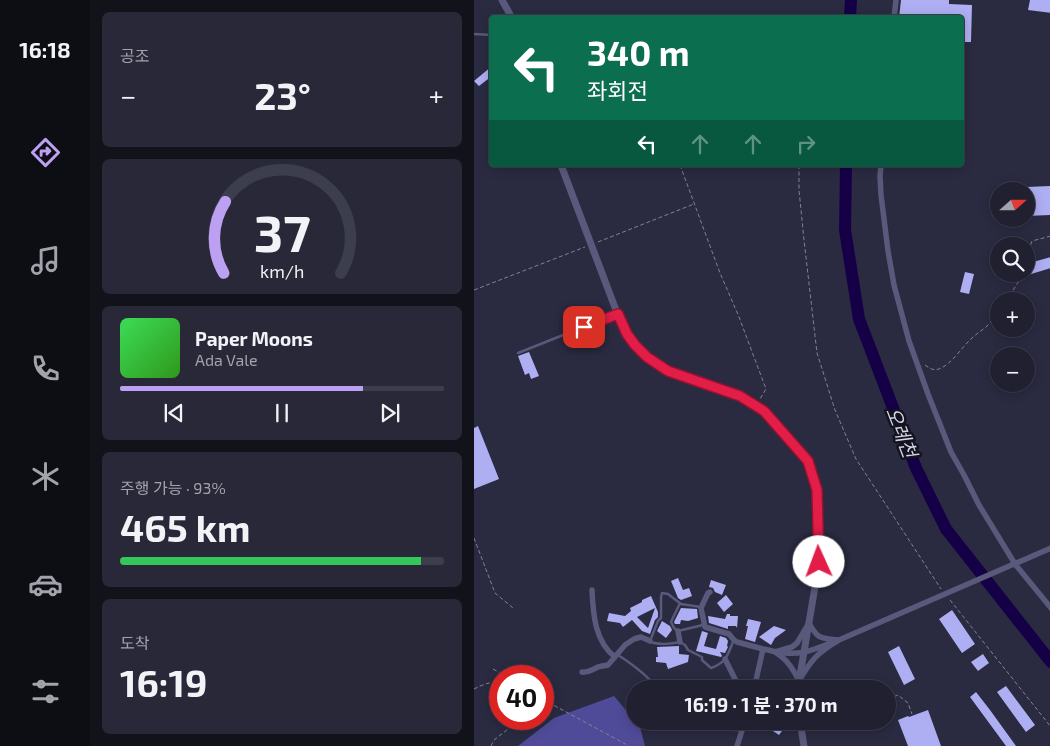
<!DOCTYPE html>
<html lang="ko">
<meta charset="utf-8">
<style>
body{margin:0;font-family:"Exo 2","Noto Sans KR",sans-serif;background:#282839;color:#f1f3f6;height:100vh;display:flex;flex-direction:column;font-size:19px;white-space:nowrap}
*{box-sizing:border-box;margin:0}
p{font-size:16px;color:#a2a3ab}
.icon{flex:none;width:28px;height:28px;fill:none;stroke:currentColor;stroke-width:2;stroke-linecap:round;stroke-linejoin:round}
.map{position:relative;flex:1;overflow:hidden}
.panel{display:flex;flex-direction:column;gap:12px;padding:12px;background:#12121b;width:384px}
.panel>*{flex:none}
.guide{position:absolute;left:15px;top:15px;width:475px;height:152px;border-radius:5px;box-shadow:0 2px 12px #0003,0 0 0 1px #3d3e4d;background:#0b6e4f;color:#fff;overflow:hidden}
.needle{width:32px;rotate:69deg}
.tools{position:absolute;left:516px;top:182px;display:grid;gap:10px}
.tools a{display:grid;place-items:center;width:45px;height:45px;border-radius:50%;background:#202031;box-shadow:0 2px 12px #0003,0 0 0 1px #3d3e4d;font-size:25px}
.speed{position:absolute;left:15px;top:665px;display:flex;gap:10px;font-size:25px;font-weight:700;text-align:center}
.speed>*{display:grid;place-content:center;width:65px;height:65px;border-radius:50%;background:#202031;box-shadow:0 2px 12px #0003,0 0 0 1px #3d3e4d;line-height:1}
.speed .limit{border:8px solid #d22;background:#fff;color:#111}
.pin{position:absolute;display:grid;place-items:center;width:42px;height:42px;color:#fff;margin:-21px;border-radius:10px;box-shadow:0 2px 8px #0006}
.me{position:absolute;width:55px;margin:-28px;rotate:358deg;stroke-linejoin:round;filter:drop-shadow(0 0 4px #0008)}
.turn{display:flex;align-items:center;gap:18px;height:105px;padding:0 15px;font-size:22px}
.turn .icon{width:65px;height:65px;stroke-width:2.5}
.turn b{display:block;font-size:35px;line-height:42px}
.lanes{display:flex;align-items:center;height:48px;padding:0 15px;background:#0003;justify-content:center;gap:25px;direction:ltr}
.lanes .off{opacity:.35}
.big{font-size:38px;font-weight:700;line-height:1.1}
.panel .widget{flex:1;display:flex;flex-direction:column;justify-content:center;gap:8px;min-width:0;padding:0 18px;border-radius:8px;background:#282839}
.panel .dial{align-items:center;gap:0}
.dial svg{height:130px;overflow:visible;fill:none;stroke:#3d3e4d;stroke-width:7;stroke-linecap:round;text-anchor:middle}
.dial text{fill:#f1f3f6;stroke:none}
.song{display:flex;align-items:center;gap:15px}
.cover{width:60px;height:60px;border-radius:8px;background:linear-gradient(135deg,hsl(130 70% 55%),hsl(110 70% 35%))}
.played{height:5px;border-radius:2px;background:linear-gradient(90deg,#bca0f2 75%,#3d3e4d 75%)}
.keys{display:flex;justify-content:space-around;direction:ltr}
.heat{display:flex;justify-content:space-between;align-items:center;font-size:28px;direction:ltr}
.charge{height:8px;border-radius:4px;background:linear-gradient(90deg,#34c759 93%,#3d3e4d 0)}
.trip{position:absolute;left:152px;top:680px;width:270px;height:50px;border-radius:25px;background:#202031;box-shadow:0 2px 12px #0003,0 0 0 1px #3d3e4d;font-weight:700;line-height:50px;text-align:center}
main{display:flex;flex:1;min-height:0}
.dock{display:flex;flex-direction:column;width:90px;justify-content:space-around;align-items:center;background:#0d0d14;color:#a2a3ab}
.dock .icon{width:35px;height:35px}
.dock .on{color:#bca0f2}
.dock b{font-size:22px;color:#f1f3f6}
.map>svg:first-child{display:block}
.forest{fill:#504b98}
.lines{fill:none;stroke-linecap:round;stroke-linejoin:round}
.river{stroke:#150048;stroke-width:12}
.building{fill:#aeaef3;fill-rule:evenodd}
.path{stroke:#828295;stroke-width:1;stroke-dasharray:4 2.5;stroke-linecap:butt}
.service{stroke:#59597b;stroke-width:2.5}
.minor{stroke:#59597b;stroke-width:5.5}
.tertiary{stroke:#59597b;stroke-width:7}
.route-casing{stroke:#92132f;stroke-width:12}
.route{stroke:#e11d48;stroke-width:9}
.labels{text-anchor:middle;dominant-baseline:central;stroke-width:5;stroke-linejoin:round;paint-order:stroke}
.water-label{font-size:19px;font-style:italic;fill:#d5d6ec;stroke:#14141e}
</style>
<main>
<nav class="dock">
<b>16:18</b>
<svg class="icon on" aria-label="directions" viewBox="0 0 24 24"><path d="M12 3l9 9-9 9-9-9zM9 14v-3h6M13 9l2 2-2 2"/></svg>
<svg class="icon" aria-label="music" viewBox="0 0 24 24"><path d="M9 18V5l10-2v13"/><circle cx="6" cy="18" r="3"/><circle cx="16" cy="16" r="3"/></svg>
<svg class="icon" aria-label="phone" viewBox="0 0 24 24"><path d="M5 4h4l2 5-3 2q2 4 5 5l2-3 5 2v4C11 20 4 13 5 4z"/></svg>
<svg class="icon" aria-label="climate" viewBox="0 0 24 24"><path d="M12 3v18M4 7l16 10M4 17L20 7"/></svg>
<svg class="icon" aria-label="car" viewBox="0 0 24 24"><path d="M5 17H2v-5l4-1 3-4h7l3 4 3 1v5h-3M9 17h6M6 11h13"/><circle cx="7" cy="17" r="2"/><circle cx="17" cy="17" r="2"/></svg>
<svg class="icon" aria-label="filters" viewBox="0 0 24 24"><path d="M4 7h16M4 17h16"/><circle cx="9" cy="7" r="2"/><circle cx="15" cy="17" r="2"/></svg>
</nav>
<section class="panel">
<div class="widget"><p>공조</p>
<div class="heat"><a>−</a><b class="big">23°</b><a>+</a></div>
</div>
<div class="widget dial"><svg viewBox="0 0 100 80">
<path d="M14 69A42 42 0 1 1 86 69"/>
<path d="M14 69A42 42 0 0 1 15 25" stroke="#bca0f2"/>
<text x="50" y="56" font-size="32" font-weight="700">37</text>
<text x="50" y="72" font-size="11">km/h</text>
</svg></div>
<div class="widget">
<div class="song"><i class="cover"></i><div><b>Paper Moons</b><p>Ada Vale</p></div></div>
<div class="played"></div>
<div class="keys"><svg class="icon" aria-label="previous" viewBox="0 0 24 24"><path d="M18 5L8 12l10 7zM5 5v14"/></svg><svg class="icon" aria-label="pause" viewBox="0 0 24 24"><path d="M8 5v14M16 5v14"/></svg><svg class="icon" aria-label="next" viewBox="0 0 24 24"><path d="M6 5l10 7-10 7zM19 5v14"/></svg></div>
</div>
<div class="widget"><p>주행 가능 · 93%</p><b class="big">465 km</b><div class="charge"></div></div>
<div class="widget"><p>도착</p><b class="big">16:19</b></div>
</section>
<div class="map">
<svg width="577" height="746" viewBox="0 0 577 746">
<rect width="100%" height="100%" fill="#2a2a41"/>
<path class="forest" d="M140,696L166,727L171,746H44L80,718Z"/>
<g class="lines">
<path class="river" d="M376,18L377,0
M372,165L371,230L385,319L442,468L472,529L577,662"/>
</g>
<path class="building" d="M427,0H475V4L498,5L497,42H488V18H425Z
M556,0H577V13L554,10Z
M18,66V76L5,86L0,81Z
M577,186V215L552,216V187Z
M577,257V268L554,275L552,264Z
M491,272L500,274L495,294L486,292Z
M55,352L65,376L57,379L55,373L51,375L44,356Z
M4,426L25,479L0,489V428Z
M204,578L209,590L215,588L218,596L207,600L204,598L197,581Z
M237,580L252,585L248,595L241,592L239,588L235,587Z
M252,595L259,604L250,612L243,603Z
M177,596L184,612V617L181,620L176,634L168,631L158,620L149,627L146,623L133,621L135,613L151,616L157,611L156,608L168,602V600ZM181,608L174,628L163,617Z
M207,608L223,609L224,618L214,621L207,620L206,624H201L200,622Z
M478,610L501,644L488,653L465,619Z
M253,614H256V616H264L263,628L262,626H254V629L235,623L234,616L251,619Z
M274,619L287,622L281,642L271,639L274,626H272Z
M188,621L196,626L198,630L192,638L183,631Z
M300,626L312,630L301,638L297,645L285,637Z
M228,631L234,633L230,646L242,649L246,636L252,638L254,641L253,646L254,647L251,653L246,652L248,656L247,657L222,651Z
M205,646V654L215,655L214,662L194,669L192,663L182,662V657H184L183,647Z
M425,646L441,679L430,685L414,652Z
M509,654L515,663L504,671L497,662Z
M532,686L561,725L552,732L523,692Z
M502,692L516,710L542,746H532L496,697Z
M454,710L467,746H434L424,720L434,716L435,717Z
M281,721H299L310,728L305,735L293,727L292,728Z"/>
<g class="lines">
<path class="path" d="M206,165L246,273L265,317L292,389L286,399
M325,165V190L330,240L343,353L361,410L382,459L467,589
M124,242L220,204
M552,257L558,241L577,236
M0,290L111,247
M532,301L545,281L547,274
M451,365C455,368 459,371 465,369C478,364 487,348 497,339C502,334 507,331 512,327C517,322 521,317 525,312
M0,538L21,593L39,608
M476,600L577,727
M19,669L32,676
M0,689C8,685 18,680 26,684
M414,699L424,695L434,703L438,714
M69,701L70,700L155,746
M335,728L353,721
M17,746L20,740L47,719"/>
<path class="service" d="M0,34L18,35
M44,353L142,314
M206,603L197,622L200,628L204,631L229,625
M227,607L207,604L194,594L188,593L187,597V618L184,621L176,641V642C185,645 198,644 206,642L211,645L214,650L228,657V660L237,668C253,662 253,656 259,642
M144,655C158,664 174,675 183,689"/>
<path class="minor" d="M420,18L422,0
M407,165L406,176L407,195L414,251L420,285L435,341L454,394L477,452L490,475L505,505L541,564L577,608
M118,590C119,614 121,642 141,657
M236,592L234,593L227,608L231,627L255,634L260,640L263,642L289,649
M335,623C344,640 347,638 365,640C344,652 337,660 325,681C319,669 313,659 301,652L318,647L323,643Z
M204,631L206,642
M251,659L266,689
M108,672C114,673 117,670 122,668C125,666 130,666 134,665L151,645L160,639L167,637L176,641
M280,689L289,649C302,652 316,655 330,652C341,650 353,644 365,640L577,548
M230,721C241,728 256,728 269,729
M263,746L271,721"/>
<path class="tertiary" d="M28,0L38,18
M87,165L145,318L153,334L161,345L173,357L194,371L266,396L290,411L333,461L343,490L345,563L330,652L325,681V689
M326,721L330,746"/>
</g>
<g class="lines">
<g class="route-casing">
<path id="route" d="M110,327L144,314L153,334L161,345L173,357L194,371L266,396L290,411L334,461L343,490L345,562"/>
</g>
<use href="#route" class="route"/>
</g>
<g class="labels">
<g class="water-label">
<text transform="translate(428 432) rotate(69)">오례천</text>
</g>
</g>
</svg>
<div class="tools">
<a><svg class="needle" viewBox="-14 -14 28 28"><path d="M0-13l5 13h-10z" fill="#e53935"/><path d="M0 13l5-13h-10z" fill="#a2a3ab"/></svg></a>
<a><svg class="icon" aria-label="search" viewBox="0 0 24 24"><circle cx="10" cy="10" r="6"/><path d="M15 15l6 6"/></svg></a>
<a>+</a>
<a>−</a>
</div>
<div class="speed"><div class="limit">40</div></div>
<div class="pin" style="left:110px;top:327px;background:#d93025"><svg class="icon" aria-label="arrive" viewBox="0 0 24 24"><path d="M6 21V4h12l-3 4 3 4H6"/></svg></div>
<svg class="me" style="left:345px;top:562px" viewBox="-20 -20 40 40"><circle r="19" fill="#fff"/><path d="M0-13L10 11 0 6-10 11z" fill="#e11d48"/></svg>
<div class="trip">16:19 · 1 분 · 370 m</div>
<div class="guide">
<div class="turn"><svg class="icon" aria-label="left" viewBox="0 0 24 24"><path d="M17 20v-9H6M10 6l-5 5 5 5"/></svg><div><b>340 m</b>좌회전</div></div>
<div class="lanes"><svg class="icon" aria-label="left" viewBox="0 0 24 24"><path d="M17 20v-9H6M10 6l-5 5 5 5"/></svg><svg class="icon off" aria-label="ahead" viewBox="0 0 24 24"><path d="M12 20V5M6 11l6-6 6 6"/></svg><svg class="icon off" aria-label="ahead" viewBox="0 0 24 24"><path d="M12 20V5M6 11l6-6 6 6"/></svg><svg class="icon off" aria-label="right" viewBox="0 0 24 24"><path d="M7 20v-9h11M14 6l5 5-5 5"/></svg></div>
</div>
</div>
</main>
